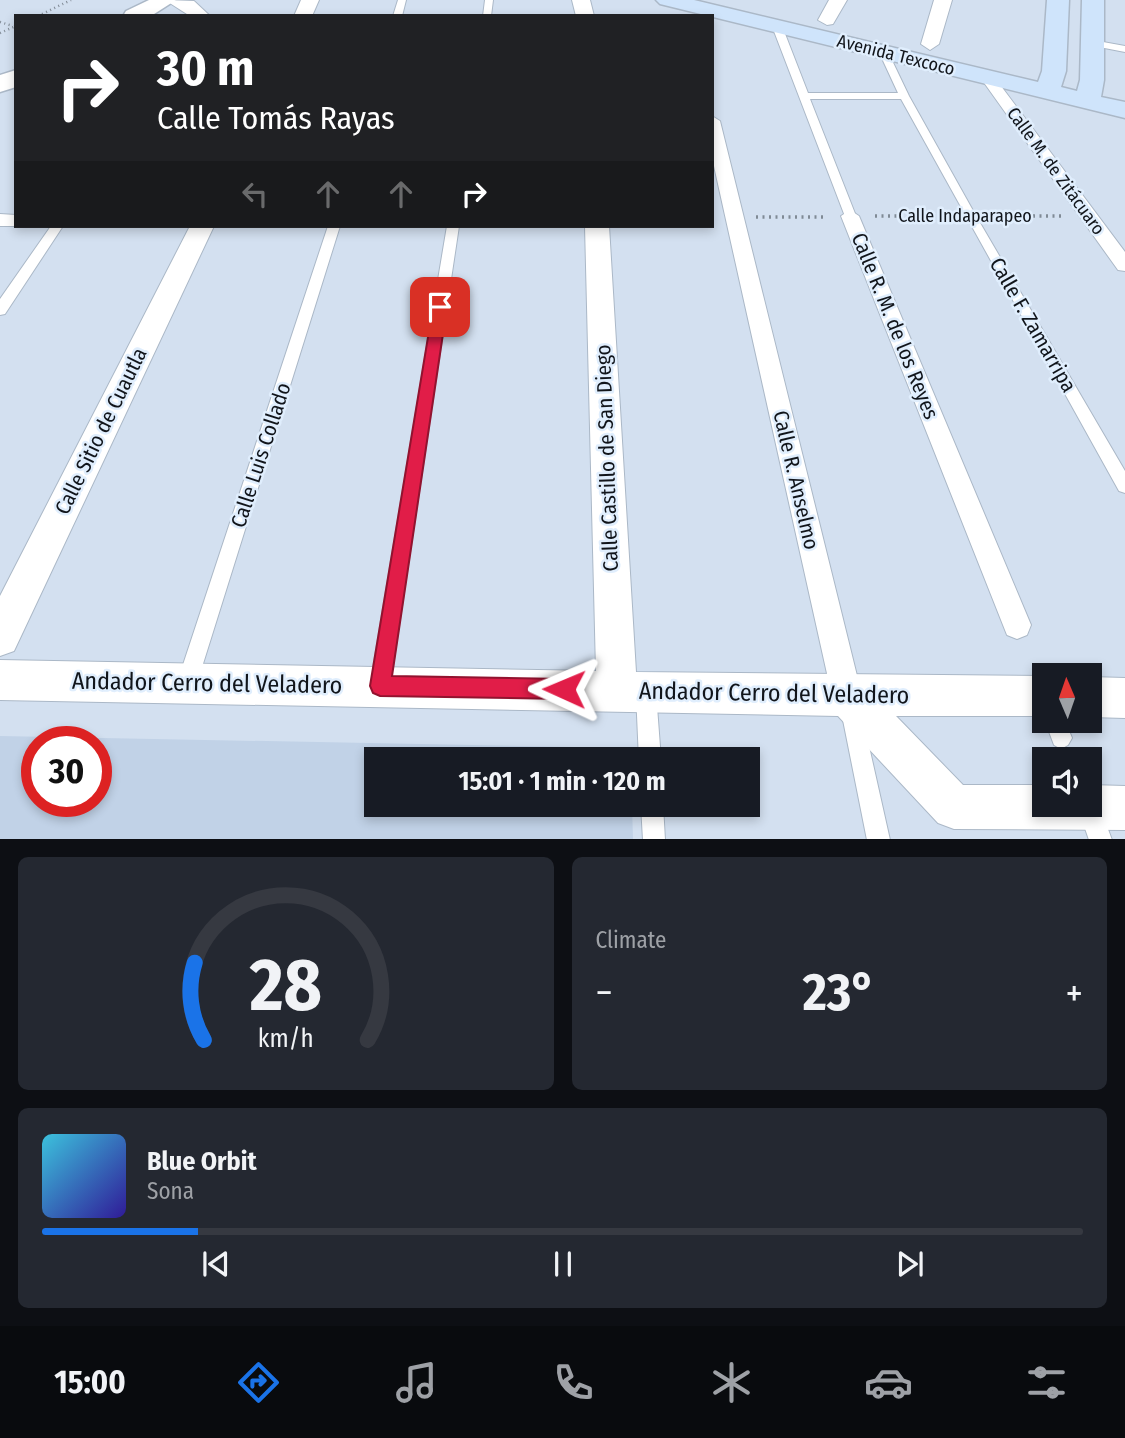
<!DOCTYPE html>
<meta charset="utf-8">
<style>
body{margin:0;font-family:"Fira Sans Condensed",sans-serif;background:#242831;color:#f1f3f6;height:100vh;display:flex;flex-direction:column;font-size:26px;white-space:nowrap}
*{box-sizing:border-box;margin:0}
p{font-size:23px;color:#9ea1a6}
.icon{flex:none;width:38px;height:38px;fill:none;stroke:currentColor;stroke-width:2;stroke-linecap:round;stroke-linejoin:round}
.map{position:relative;height:839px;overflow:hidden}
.side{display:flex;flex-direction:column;gap:18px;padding:18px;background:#0d0f14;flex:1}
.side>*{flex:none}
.hud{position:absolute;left:14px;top:14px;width:700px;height:214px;border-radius:0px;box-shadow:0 4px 10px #0003;background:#202124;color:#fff;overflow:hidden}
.needle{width:46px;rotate:358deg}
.controls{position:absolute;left:1032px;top:663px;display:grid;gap:14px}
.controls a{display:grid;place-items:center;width:70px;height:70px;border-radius:0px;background:#171b24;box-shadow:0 4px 10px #0003;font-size:35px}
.speed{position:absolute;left:21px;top:726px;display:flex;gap:14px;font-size:35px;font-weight:700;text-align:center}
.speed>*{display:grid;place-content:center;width:91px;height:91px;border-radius:50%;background:#171b24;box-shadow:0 4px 10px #0003;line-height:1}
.speed .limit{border:10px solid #d22;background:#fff;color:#111}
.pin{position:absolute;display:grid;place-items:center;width:60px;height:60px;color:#fff;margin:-30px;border-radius:14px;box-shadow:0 4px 10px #0006}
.me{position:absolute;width:77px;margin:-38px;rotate:271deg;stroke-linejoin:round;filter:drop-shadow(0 0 5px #0008)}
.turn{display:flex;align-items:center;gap:24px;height:147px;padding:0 28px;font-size:32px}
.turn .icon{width:91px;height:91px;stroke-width:2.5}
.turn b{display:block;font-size:49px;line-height:60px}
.lanes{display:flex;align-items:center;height:66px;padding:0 28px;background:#0003;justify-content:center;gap:35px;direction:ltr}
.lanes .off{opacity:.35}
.big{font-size:52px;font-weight:700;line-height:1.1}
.side .card{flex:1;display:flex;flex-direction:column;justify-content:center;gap:10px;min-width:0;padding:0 24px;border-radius:10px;background:#242831}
.side .dial{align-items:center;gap:0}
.dial svg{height:182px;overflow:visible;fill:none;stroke:#363941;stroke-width:7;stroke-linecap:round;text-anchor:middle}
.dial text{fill:#f1f3f6;stroke:none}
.song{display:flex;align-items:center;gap:21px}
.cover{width:84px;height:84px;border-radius:10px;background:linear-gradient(135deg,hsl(190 70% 55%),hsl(250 70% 35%))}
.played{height:7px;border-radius:4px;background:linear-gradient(90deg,#1a73e8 15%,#363941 15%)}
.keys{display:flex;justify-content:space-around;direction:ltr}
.heat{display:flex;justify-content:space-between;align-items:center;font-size:38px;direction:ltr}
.side .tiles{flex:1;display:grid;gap:18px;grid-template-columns:1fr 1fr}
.card:last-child{grid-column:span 2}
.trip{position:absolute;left:364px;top:747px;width:396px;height:70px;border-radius:0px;background:#171b24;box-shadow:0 4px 10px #0003;font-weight:700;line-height:70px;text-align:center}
.tab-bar{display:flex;height:112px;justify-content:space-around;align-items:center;background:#090b0e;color:#9ea1a6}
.tab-bar .icon{width:49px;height:49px}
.tab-bar .selected{color:#1a73e8}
.tab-bar b{font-size:32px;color:#f1f3f6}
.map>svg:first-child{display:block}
.built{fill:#c1d2e7;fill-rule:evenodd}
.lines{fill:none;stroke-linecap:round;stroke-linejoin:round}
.service-casing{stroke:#abb8c7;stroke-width:2}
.pedestrian-casing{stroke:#abb8c7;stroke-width:2}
.minor-casing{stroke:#abb8c7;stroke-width:2}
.tertiary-casing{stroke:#abb8c7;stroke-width:3}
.secondary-casing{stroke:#abb8c7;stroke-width:3}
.path-far1{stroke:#808a95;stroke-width:2.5;stroke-dasharray:1 3.5;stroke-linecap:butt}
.path{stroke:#808a95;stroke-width:3.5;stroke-dasharray:2 4.5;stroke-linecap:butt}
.service{fill:#fff;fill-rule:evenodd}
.pedestrian{fill:#fff;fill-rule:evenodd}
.minor{fill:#fff;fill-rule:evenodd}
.tertiary{fill:#fff;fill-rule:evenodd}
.secondary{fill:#cfe4fb;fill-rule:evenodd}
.route{fill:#e11d48;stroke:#92132f;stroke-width:2}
.labels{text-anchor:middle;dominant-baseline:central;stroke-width:5;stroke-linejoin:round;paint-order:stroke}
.far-street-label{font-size:18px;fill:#11151b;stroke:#e0eefd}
.street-label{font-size:21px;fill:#11151b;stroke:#e0eefd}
.near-street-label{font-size:24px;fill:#11151b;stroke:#e0eefd}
</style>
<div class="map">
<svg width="1125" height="840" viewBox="0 0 1125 840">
<rect width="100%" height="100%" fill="#d3e0f0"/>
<path class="built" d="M0,736L629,748L630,760H376V805H632L633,839H0ZM37,742H96V802H37Z"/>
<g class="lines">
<g class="service-casing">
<path id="service" d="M398,0H406L402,16H393Z
M485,0H493L491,16H483Z
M777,23L782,26L808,93H898L879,52L887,50L909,96L976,216L1125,471V493L1119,491L901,99H810L856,216L850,220L846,219L772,26Z
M1092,40L1125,46V52L1089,45V41Z
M51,226H63L5,314L0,315V299Z
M328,226H340L197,683L194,690L187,693L180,690L177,683Z
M447,226H459L390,686L387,693L380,696L373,693L370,686Z
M646,683L653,686L656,693L661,760H639L636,693L639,686Z
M852,705L859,708L862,715L890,840H867L842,715L845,708Z
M1045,721H1065L1072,738L1068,745L1061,749L1054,745Z
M1090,795L1096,797L1112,840H1089L1077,805H1090Z
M641,805H663L665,840H643Z"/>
</g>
<g class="pedestrian-casing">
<path id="pedestrian" d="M987,73L992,74L1125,252V271L1118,270L980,77Z
M712,116L720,121L862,696L857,706L847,711L837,706L832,696L712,157Z
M850,210L859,216L1031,625L1027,635L1017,639L1007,635L1003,625L841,216Z
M0,214L16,215V226H20H0Z"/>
</g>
<g class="minor-casing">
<path id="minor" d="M165,0L194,1L210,16H190Z
M301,0H319L312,16H294Z
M572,0H590L594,16H576Z
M829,0H847L833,24L827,25L818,20Z
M934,0H952L939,44L930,50L921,44Z
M190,226H214L14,651L0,656V596Z
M585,226H609L636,672L1045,676V716H896L963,785H1045V805H1090V785L1125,786V830L954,829L938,823L838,716L0,700V660L596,671Z
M1090,677L1125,678V718L1090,717Z"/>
</g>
<g class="tertiary-casing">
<path id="tertiary" d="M149,0H176L151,16H123L126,11Z
M16,70V87L0,92V75Z"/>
</g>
<g class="secondary-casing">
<path id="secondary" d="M656,0H694L1038,82L1042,71L1047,0H1069L1066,71L1061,87L1077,91L1080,80L1082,0H1104V80L1101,97L1125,102V118L660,4Z"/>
</g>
<path class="path-far1" d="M38,16L71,0
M0,22L13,26
M0,33L16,26"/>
<path class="path" d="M875,216H950
M994,216H1062
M756,217H827"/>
<use href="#service" class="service"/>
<use href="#pedestrian" class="pedestrian"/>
<use href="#minor" class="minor"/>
<use href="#tertiary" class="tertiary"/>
<use href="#secondary" class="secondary"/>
</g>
<path class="route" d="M440,302L447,307L392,676L564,679L572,682L575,689L572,696L564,699L380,696L373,693L370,686L433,307Z"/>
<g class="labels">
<g class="far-street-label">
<text transform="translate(896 55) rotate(14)">Avenida Texcoco</text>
<text transform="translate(1056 171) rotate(54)">Calle M. de Zitácuaro</text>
<text x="965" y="216">Calle Indaparapeo</text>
</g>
<g class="street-label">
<text transform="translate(1033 325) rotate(60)">Calle F. Zamarripa</text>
<text transform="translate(895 326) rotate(68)">Calle R. M. de los Reyes</text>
<text transform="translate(101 431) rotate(-64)">Calle Sitio de Cuautla</text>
<text transform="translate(261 455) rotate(-72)">Calle Luis Collado</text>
<text transform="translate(607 458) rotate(-92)">Calle Castillo de San Diego</text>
<text transform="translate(796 480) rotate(77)">Calle R. Anselmo</text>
</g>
<g class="near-street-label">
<text transform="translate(207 683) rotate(1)">Andador Cerro del Veladero</text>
<text transform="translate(774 693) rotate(1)">Andador Cerro del Veladero</text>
</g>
</g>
</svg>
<div class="controls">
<a><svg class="needle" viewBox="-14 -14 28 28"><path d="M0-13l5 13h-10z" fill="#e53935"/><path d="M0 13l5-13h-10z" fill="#9ea1a6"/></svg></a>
<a><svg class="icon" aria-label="sound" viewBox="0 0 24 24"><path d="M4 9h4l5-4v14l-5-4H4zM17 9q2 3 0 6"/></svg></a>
</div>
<div class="speed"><div class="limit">30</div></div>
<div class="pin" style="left:440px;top:307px;background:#d93025"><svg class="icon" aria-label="arrive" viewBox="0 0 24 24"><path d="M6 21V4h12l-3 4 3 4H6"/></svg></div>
<svg class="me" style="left:564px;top:689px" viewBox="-20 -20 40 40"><path d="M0-17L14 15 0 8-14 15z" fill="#e11d48" stroke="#fff" stroke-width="4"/></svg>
<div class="trip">15:01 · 1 min · 120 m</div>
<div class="hud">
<div class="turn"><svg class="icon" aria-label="right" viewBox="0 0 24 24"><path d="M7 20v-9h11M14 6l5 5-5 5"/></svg><div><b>30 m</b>Calle Tomás Rayas</div></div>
<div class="lanes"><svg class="icon off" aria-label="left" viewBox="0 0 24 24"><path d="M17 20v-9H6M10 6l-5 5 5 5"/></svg><svg class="icon off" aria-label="ahead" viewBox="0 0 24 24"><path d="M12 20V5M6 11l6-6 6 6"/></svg><svg class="icon off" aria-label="ahead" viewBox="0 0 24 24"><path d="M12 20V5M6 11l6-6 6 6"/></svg><svg class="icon" aria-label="right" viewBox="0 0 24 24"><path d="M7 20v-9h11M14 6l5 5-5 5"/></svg></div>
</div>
</div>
<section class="side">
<div class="tiles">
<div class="card dial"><svg viewBox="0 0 100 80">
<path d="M14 69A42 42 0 1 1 86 69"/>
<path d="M14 69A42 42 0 0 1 10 35" stroke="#1a73e8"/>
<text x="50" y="56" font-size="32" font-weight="700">28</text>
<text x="50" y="72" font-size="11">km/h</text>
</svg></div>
<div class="card"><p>Climate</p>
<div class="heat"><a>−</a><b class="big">23°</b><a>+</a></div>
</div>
<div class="card">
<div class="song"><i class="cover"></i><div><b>Blue Orbit</b><p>Sona</p></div></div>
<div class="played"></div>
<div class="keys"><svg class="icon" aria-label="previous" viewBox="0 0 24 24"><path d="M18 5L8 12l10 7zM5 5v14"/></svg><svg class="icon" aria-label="pause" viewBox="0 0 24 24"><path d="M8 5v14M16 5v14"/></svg><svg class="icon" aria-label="next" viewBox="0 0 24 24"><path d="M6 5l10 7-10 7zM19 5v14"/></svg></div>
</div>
</div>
</section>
<nav class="tab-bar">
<b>15:00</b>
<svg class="icon selected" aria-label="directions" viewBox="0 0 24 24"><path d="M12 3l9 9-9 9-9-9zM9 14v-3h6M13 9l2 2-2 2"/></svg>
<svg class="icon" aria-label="music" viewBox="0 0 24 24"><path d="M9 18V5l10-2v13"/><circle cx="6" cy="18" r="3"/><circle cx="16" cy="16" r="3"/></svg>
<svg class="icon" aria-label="phone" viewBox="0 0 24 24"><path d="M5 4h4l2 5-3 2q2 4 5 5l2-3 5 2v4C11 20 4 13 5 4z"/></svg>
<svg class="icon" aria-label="climate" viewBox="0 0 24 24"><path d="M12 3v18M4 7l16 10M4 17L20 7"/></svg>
<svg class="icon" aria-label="car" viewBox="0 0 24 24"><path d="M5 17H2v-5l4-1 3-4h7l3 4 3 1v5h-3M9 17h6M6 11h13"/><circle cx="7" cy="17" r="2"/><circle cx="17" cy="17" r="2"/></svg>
<svg class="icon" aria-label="filters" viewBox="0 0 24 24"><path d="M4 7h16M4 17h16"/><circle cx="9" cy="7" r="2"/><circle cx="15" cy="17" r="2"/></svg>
</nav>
